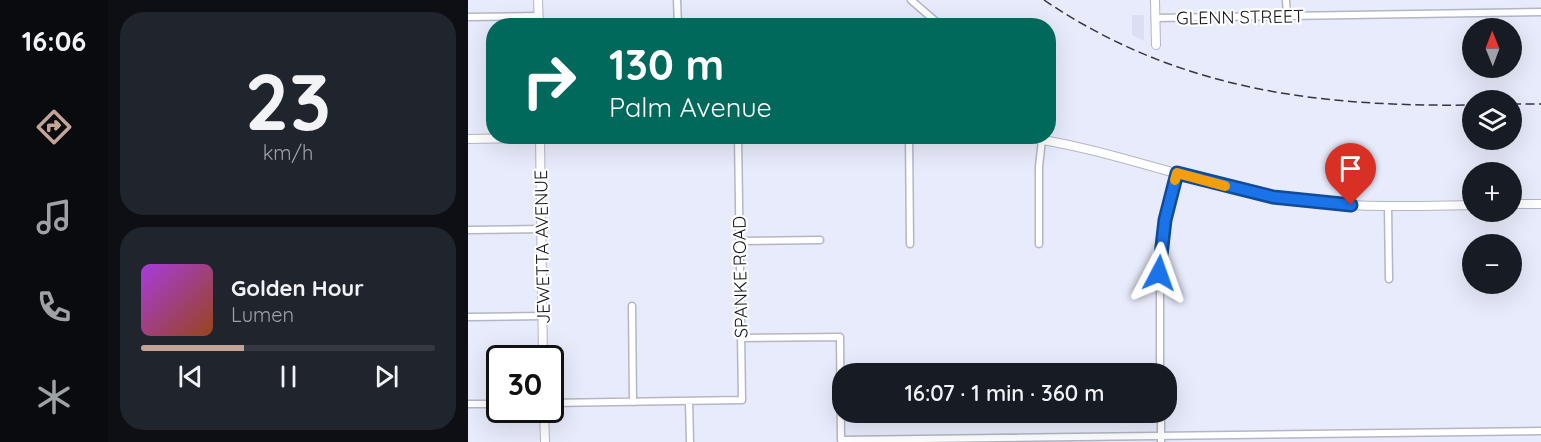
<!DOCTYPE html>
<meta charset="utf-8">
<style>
body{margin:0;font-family:Quicksand,sans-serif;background:#20242c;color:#f1f3f6;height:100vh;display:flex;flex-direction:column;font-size:22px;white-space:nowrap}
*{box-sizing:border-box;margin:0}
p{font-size:20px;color:#9ea1a6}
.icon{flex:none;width:33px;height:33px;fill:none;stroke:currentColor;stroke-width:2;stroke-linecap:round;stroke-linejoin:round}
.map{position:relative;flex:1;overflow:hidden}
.details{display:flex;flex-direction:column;gap:12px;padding:12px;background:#0d0f14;width:360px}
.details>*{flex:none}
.top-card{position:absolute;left:18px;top:18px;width:570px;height:126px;border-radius:24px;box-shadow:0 6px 24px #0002;background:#00695c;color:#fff;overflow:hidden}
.needle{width:39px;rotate:359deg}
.buttons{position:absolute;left:994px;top:18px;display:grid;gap:12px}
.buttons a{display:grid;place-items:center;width:60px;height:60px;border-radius:50%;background:#171b24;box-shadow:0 6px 24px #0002;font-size:30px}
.speed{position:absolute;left:18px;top:345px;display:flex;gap:12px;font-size:30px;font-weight:700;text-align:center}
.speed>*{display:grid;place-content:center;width:78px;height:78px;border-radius:50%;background:#171b24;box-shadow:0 6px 24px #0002;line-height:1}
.speed .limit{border:3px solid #111;border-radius:9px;background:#fff;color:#111}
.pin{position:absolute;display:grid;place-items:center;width:51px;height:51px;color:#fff;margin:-62px -26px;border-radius:50% 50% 50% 0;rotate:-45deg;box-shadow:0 0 6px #0007}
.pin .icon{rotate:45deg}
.me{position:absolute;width:66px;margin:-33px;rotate:4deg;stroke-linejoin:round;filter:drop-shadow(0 0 4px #0008)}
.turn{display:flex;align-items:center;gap:21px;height:126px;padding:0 24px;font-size:27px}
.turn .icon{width:78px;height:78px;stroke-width:2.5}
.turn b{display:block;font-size:42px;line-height:51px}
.details .card{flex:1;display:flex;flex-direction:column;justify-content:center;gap:9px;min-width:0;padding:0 21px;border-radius:24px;background:#20242c}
.details .dial{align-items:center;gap:0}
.dial b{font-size:78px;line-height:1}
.song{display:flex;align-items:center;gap:18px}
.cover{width:72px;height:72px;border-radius:9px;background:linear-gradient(135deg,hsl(280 70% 55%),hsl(20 70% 35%))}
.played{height:6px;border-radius:3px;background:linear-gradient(90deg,#c3a497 35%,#363941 35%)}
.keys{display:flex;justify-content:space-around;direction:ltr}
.trip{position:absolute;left:364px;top:363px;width:345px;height:60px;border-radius:24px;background:#171b24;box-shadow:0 6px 24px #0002;font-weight:600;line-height:60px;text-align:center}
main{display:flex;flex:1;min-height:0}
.dock{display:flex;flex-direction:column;width:108px;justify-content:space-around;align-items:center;background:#090b0e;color:#9ea1a6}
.dock .icon{width:42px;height:42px}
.dock .on{color:#c3a497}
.dock b{font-size:27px;color:#f1f3f6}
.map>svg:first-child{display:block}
.built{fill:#dadff6}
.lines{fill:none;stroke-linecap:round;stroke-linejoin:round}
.minor-casing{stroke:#b3b6c5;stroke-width:9}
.tertiary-casing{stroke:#b3b6c5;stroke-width:10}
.minor{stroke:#fff;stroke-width:6}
.tertiary{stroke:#fff;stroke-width:8}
.rail{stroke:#35363e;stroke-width:1.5;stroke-dasharray:9 4.5;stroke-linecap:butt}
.route-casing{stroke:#114b97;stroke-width:15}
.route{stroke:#1a73e8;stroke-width:10}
.slow{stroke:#f59e0b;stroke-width:10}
.labels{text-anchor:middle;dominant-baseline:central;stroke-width:4.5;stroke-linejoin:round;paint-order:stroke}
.street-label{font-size:18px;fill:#15161c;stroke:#fff}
</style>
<main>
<nav class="dock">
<b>16:06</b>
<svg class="icon on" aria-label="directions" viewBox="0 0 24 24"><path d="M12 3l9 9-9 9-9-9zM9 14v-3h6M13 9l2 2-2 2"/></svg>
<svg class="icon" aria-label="music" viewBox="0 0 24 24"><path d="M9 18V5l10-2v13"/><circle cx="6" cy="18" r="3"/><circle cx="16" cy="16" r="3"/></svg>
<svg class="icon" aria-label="phone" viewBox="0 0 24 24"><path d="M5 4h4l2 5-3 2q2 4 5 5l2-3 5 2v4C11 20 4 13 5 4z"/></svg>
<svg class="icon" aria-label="climate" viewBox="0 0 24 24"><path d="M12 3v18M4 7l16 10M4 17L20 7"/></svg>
</nav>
<section class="details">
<div class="card dial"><b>23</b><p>km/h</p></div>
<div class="card">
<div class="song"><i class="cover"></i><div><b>Golden Hour</b><p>Lumen</p></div></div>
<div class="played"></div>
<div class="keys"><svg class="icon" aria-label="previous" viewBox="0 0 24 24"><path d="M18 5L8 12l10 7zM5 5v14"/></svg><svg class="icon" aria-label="pause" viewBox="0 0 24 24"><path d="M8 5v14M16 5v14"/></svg><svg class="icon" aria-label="next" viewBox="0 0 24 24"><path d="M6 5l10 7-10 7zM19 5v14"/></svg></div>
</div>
</section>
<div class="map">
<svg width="1073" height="442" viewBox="0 0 1073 442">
<rect width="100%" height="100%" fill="#e8ebfb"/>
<path class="built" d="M664,15H676V41L664,35Z"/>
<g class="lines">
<g class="minor-casing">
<path id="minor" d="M209,0L210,26
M443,0L473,26
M818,0L819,16
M0,17L70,16
M687,18L1073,12
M441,136L442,244
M920,206L921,279
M0,230L74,229
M272,241L352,240
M571,244V166L574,140
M164,306L165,402
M0,317L75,316
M273,338L372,337L373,440L1073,431
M692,374V254L697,220L709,173
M221,401L222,442
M82,403L274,400L270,136
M0,404H32
M693,412V442"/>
</g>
<g class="tertiary-casing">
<path id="tertiary" d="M70,0L71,26
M687,0L688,45
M72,136L75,358
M547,136C635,146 718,181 805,197C871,209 938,206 1005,205
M0,139L178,136
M1044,204H1073
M76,410L77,442"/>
</g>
<use href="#minor" class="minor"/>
<use href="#tertiary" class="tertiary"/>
<path class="rail" d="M576,0C709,90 849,107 1005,105
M1044,104H1073"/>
</g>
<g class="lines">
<g class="route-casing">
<path id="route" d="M691,273L697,220L709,173L805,197L883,205"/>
</g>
<use href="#route" class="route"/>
<path class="slow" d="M707,180L709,173L757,186"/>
</g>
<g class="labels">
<g class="street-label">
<text transform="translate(772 17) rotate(-1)">GLENN STREET</text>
<text transform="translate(74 247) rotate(-91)">JEWETTA AVENUE</text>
<text transform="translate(272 277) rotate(-91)">SPANKE ROAD</text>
</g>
</g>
</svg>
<div class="buttons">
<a><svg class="needle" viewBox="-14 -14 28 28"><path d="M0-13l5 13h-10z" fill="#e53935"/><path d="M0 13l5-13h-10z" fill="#9ea1a6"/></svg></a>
<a><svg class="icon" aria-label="layers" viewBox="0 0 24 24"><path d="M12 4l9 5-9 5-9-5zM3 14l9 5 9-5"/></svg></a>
<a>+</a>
<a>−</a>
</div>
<div class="speed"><div class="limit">30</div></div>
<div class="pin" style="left:883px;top:205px;background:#d93025"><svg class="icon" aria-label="arrive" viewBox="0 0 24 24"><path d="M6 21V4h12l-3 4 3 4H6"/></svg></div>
<svg class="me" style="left:691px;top:273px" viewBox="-20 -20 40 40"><path d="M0-17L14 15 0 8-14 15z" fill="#1a73e8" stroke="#fff" stroke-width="4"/></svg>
<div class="trip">16:07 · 1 min · 360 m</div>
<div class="top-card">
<div class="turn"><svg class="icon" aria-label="right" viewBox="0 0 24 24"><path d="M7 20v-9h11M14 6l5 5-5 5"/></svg><div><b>130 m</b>Palm Avenue</div></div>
</div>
</div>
</main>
